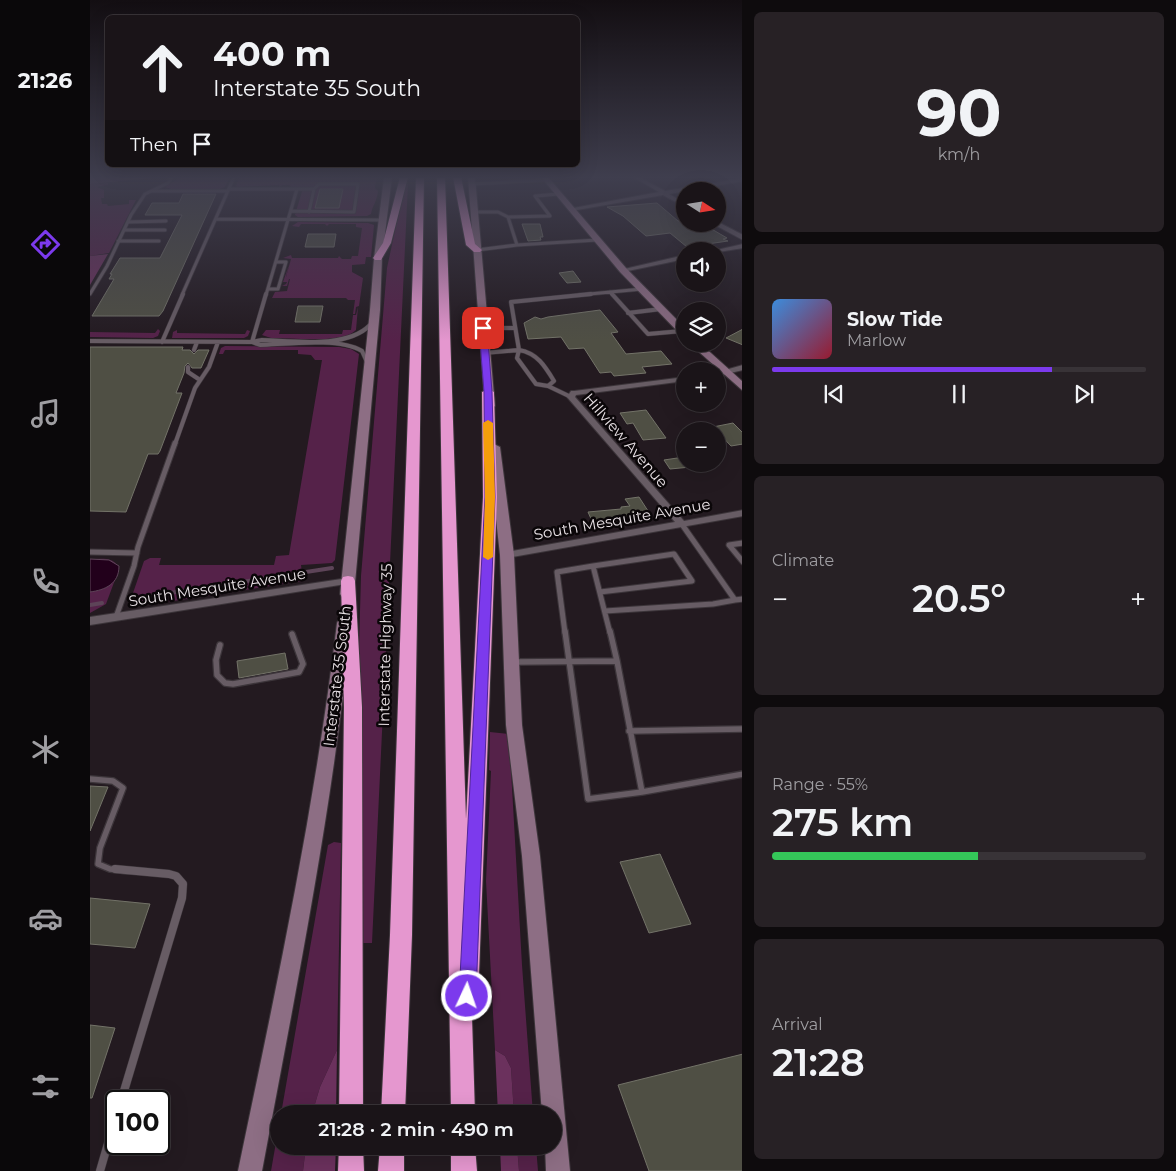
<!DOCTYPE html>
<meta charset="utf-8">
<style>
body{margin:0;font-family:Montserrat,sans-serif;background:#272125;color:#f1f3f6;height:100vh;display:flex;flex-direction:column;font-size:19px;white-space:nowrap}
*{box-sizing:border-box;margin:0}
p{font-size:16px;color:#9f9ea2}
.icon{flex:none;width:28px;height:28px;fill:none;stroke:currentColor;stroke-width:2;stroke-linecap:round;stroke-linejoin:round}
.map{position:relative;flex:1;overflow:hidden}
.sheet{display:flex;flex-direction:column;gap:12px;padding:12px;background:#0e0b0d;width:434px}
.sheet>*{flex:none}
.banner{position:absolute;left:15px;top:15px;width:475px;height:152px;border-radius:8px;box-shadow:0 5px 20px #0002,0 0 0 1px #383337;background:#1a1418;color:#f1f3f6;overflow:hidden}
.needle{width:32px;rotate:102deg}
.buttons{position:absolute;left:586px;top:182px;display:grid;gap:10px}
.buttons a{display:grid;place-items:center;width:50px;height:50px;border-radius:50%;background:#1a1418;box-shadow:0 5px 20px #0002,0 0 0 1px #383337;font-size:25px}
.speed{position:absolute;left:15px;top:1090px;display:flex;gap:10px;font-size:25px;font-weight:700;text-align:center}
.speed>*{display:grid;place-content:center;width:65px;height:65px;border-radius:50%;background:#1a1418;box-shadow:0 5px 20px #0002,0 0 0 1px #383337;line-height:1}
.speed .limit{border:2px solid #111;border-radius:8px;background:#fff;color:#111}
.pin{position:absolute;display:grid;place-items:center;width:42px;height:42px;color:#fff;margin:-21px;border-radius:10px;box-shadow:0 2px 8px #0006}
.me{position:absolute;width:55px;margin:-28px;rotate:3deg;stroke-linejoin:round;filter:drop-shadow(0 0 4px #0008)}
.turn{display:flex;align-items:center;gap:18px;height:105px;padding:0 25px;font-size:22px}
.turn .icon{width:65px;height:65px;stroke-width:2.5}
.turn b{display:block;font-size:35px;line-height:42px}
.then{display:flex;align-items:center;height:48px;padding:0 25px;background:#0003;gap:10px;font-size:19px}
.big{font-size:38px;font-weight:600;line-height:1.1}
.sheet .widget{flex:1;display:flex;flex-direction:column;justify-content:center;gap:8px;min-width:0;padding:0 18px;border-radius:8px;background:#272125}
.sheet .dial{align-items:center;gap:0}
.dial b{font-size:65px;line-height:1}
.song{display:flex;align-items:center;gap:15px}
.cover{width:60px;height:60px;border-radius:8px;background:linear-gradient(135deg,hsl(210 70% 55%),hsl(350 70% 35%))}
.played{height:5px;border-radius:2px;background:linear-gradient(90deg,#7c3aed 75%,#383337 75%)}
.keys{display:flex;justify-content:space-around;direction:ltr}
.heat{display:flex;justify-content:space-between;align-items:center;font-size:28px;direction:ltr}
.charge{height:8px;border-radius:4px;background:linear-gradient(90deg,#34c759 55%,#383337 0)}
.trip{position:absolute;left:180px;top:1105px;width:292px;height:50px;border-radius:25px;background:#1a1418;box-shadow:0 5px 20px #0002,0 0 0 1px #383337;font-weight:600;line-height:50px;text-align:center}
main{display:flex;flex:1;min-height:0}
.menu{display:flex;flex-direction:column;width:90px;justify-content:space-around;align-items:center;background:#0a080a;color:#9f9ea2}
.menu .icon{width:35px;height:35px}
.menu .on{color:#7c3aed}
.menu b{font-size:22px;color:#f1f3f6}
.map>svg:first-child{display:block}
.green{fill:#552249}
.forest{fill:#6b315d}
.water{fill:#22001b;stroke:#5d4458}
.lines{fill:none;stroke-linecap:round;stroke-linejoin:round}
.stream{stroke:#5d4458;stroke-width:4}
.building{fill:#4f4f44;stroke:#737368}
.lane-far4-casing{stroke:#3c353a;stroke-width:4.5}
.lane-far3-casing{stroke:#3c353a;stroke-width:5}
.lane-far2-casing{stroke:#3c353a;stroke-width:7}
.lane-far1-casing{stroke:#3c353a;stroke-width:8}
.lane-casing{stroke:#3c353a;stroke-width:9}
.street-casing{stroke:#3c353a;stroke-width:2}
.secondary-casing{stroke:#3c353a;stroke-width:2}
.highway-casing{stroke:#3c353a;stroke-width:2}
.lane-far4{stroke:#675c64;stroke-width:3}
.lane-far3{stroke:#675c64;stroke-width:4}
.lane-far2{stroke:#675c64;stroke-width:5}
.lane-far1{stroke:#675c64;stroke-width:5.5}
.lane{stroke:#675c64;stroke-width:8}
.street{fill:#675c64;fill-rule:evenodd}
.secondary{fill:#8d6e84;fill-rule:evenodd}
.highway{fill:#e597cf;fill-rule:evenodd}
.route{fill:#7c3aed;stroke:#51269a}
.slow{fill:#f59e0b}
.labels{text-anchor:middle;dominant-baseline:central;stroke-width:5;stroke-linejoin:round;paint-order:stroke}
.street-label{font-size:15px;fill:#e8e1e5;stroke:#0a0608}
</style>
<main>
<nav class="menu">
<b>21:26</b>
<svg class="icon on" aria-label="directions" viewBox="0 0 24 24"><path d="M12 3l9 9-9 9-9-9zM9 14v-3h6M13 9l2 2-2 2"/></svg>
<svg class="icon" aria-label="music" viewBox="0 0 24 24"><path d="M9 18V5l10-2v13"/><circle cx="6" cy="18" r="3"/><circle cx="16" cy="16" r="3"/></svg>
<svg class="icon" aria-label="phone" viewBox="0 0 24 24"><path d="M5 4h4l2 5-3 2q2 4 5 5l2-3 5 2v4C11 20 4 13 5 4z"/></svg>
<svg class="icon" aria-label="climate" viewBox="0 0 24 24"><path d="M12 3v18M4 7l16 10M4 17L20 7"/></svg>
<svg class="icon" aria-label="car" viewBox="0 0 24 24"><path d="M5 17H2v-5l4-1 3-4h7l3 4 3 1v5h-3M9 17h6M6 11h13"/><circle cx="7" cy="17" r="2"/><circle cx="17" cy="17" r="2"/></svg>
<svg class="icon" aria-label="filters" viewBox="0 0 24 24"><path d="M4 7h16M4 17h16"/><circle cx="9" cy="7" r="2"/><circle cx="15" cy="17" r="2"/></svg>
</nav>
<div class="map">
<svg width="653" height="1171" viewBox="0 0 653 1171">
<rect width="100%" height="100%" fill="#231a20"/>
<path class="green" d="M91,177H136L139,179L135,187L130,189H81L75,187Z
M152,177H287L285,188L288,191C287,202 282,206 281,214L277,216L208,217L205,215L213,188L201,187L200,185H192L190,187L189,185L148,187L146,186L149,178Z
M18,183V185L7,187L14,190V198H11L12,204H17L18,206L39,204V200H46L19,253L0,256V184Z
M315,184H318L282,943H271L269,647L271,576L297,268Z
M208,222L278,223L284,225L281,257H276L275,264L262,265V272L273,278L269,306L266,307L265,314H263L265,300H258L256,298H182L185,292L197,291L200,279H199L197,286H192L196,284L197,282H193L199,265L196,276V277L201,259L193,258L201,255L202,258H248L249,256L252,259H261L262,256H268L272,228L266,227V224H239L237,226L235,224H211L209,227L202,226Z
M268,307L266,330C253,344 203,338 181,338L172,335L176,330H190L189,334H252L253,330H261L263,315H266Z
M68,329L70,331L68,336L63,338L0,337V332L65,333Z
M87,330V333L155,334L157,330L160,331L158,336L154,338H82L83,332Z
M135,346L249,347L261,349L269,354L245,560L242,563L211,565L213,581L70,603C60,604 47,603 43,593L54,561L60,558H71L69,565H184L186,556L199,555L232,360H225L221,355L208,354V350H135L133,354H129L131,348Z
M0,559C11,559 25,556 29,569L16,604L0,613Z
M400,732L419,734L432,965L443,1114H424L421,1068L415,1056L405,1050L396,881L401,771L399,770Z
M244,842L251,843L247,1050L230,1087L222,1114H191L238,845Z
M189,1125V1146H216L213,1171H181Z
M427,1146H446L448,1171H429Z"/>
<path class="forest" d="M0,177H73L0,184Z
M18,254L0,285V256Z
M247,1050L246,1114H222L230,1087Z
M405,1050L415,1056L421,1068L424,1114H408Z
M216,1146H246L245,1171H213Z
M410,1146H427L429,1171H411Z"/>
<path class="water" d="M0,559L19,560L29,566C29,584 15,590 0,592Z"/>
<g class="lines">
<path class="stream" d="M53,597L242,568
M0,605L12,603"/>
</g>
<path class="building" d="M230,189H253L249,208H225Z
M93,194H126L73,311L69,316H2L24,279H19L22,274H20L30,258H70L92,215H55L62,203H89Z
M567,203L588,221L595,220V224H613L637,238L633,239L638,241L597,247L580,233L556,236L533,216L517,207Z
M432,224H450L453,237H450L451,240L438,241Z
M218,234H246L244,247H215Z
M483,271L491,282L477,283L469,273Z
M208,306H233L230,322H205Z
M510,310L528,332L521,333L536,354L571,351L582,364L552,367L556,373L524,376L521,372L510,373L494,348L479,349L471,337L438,339L434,323L445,317L451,319L458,317Z
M653,329V345L636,338Z
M0,347H93L92,350H100L104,354L108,350H119L111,368H102L98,363L95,366L94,373L86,393H92L70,451L68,454H58L36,512L0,511Z
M556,410L576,438L553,440L543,423L537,424L530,413Z
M643,423L653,433V444L641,446L623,427Z
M594,457L595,464H599L601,467L580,469L574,460Z
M549,497L560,514L502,521L498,512L531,509V507L540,506L535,499Z
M195,653L198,669L149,678L147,661Z
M0,786L18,787L0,831Z
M570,854L601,924L559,933L530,862Z
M0,898L60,904L45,948L0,944Z
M0,1025L25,1028L2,1098H0Z
M653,1054V1171H559L528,1085Z"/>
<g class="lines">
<g class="lane-far4-casing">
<path id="lane-far4" d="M381,184L456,180
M139,189H207L176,295
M61,191H138
M201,211L264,212L268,184H229L224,189H207
M219,212L224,189
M384,212H408L418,217L427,245
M418,217L460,216L445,196L468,194
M126,219L292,220
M38,222L76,221
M34,230H75
M28,241H69
M387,250L427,245L507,240
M178,289H188L196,262H186
M520,292L523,295
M0,294L17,266L41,215L55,194L78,183L82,177
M92,295L144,177
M489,295L552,289"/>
</g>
<g class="lane-far3-casing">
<path id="lane-far3" d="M522,294L558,334L592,331
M538,313L571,309
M393,328H425
M0,341L162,342L176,294
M72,342L93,294
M104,350L107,342
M429,350C447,353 455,366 464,381L458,386L446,384L427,358Z
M429,350L421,302L501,294
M394,353L429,350
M277,362L272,351C249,337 197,344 170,345L162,342L172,340C203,341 257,349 280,325
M98,367V372L110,380
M458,386L481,397
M85,444L105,388L119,367L128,342"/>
</g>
<g class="lane-far2-casing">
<path id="lane-far2" d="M653,543L639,545L653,562
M0,552L47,553
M510,592L602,581L584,554L503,566L520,633
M645,600L653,599
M515,611L623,604L645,600L591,523
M26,617L44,566L48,547L85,443
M475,633L467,572L503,566"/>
</g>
<g class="lane-far1-casing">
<path id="lane-far1" d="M475,631L498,799L552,792
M520,631L527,661
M130,645L126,660L127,675L135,683L143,684L209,672L213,664L202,634
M424,662L527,661L552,792L653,774
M539,731L653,729
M0,779L23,781L33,788L10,848L8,864L20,869L40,871"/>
</g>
<g class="lane-casing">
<path id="lane" d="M25,869L79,874L86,876L93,884L92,898L31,1101
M10,1171L26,1116"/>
</g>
<g class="street-casing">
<path id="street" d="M543,177H549L575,191L653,178V181L579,194L595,203V207L573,195L481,211L478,209L569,192Z
M628,222L653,235V240L625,225L624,224H628Z
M653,244V248L628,252L622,251Z
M595,255V259L533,272L530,270Z
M653,365V370L628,376V372Z
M595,377V381L486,395L485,397L594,521L653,510V516L417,558L414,557L412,555L417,552L585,522L477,397L481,391H484Z
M258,578L262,579L263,581L262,583L0,625V617Z"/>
</g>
<g class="secondary-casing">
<path id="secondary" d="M294,177H302L292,258L290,310L264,594L262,597H252L250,594L280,310L284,258Z
M378,177H385L405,406L400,409L395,406Z
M451,177H458L536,268L595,328V337L592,336L530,272Z
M600,344H611L653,382V391Z
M404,444L410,447L424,555L432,725L450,856L480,1171H456L455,1146H464V1114H452L432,856L416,725L410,555L398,447Z
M254,618L259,619L261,623C243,808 206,989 172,1171H148C186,989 225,808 247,623L249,619Z"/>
</g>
<g class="highway-casing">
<path id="highway" d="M310,177H318L301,243L291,260H285L283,258L293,243Z
M326,177H334L322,935L315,1114H291L300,935Z
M347,177H355L376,819L393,497L392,392L398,389L404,392L407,497L389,975L386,983L381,985L385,1114H361Z
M363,177H371L385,244L392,250L390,252H384L376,245Z
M258,576L263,577L265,581L272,707L273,1114H249L254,707L251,581L253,577Z
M249,1146H273L274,1171H248Z
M290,1146H314V1171H288Z
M361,1146H385L387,1171H361Z"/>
</g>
<use href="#lane-far4" class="lane-far4"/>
<use href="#lane-far3" class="lane-far3"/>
<use href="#lane-far2" class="lane-far2"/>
<use href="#lane-far1" class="lane-far1"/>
<use href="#lane" class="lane"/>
<use href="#street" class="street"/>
<use href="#secondary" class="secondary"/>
<use href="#highway" class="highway"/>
</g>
<linearGradient id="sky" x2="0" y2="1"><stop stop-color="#130e12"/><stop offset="0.52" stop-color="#3f3e4e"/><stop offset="1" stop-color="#3f3e4e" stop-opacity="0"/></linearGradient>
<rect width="653" height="341" fill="url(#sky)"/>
<path class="route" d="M393,325L397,328L402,392L405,497L386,996L383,1002L377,1005L371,1002L369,996L395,497L394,392L389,328Z"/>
<path class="slow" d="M398,420L403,423L405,497L403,557L398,560L393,557L395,497L393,423Z"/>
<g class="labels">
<g class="street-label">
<text transform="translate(536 440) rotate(49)">Hillview Avenue</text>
<text transform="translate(532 519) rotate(-10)">South Mesquite Avenue</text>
<text transform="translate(127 587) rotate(-9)">South Mesquite Avenue</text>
<text transform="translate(295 645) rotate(-89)">Interstate Highway 35</text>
<text transform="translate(247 676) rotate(-83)">Interstate 35 South</text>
</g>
</g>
</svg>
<div class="buttons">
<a><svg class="needle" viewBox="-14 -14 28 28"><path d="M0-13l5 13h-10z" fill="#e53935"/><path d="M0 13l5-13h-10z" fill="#9f9ea2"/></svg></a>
<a><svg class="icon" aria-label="sound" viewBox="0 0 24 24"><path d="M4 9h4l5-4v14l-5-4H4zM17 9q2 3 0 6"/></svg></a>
<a><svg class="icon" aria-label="layers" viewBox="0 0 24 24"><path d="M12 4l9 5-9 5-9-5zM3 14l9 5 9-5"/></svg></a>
<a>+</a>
<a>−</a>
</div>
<div class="speed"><div class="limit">100</div></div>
<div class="pin" style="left:393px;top:328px;background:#d93025"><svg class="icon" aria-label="arrive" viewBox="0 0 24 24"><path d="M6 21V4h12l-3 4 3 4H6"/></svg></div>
<svg class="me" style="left:377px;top:996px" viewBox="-20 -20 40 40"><circle r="17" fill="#7c3aed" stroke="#fff" stroke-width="3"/><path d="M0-11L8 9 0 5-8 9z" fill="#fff"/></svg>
<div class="trip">21:28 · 2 min · 490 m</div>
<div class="banner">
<div class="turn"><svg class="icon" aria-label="ahead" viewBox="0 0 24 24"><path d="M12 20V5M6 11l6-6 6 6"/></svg><div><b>400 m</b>Interstate 35 South</div></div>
<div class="then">Then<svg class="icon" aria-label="arrive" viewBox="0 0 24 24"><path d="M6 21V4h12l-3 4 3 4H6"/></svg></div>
</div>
</div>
<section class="sheet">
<div class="widget dial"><b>90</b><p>km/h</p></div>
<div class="widget">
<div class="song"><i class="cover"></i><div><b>Slow Tide</b><p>Marlow</p></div></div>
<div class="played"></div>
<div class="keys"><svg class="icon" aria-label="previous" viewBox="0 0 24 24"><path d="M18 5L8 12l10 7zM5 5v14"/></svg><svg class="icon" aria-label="pause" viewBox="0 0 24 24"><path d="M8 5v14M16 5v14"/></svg><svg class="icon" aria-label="next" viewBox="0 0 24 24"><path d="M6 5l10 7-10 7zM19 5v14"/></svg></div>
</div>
<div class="widget"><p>Climate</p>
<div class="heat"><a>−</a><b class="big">20.5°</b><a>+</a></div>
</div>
<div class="widget"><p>Range · 55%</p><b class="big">275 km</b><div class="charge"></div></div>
<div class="widget"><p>Arrival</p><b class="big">21:28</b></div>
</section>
</main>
